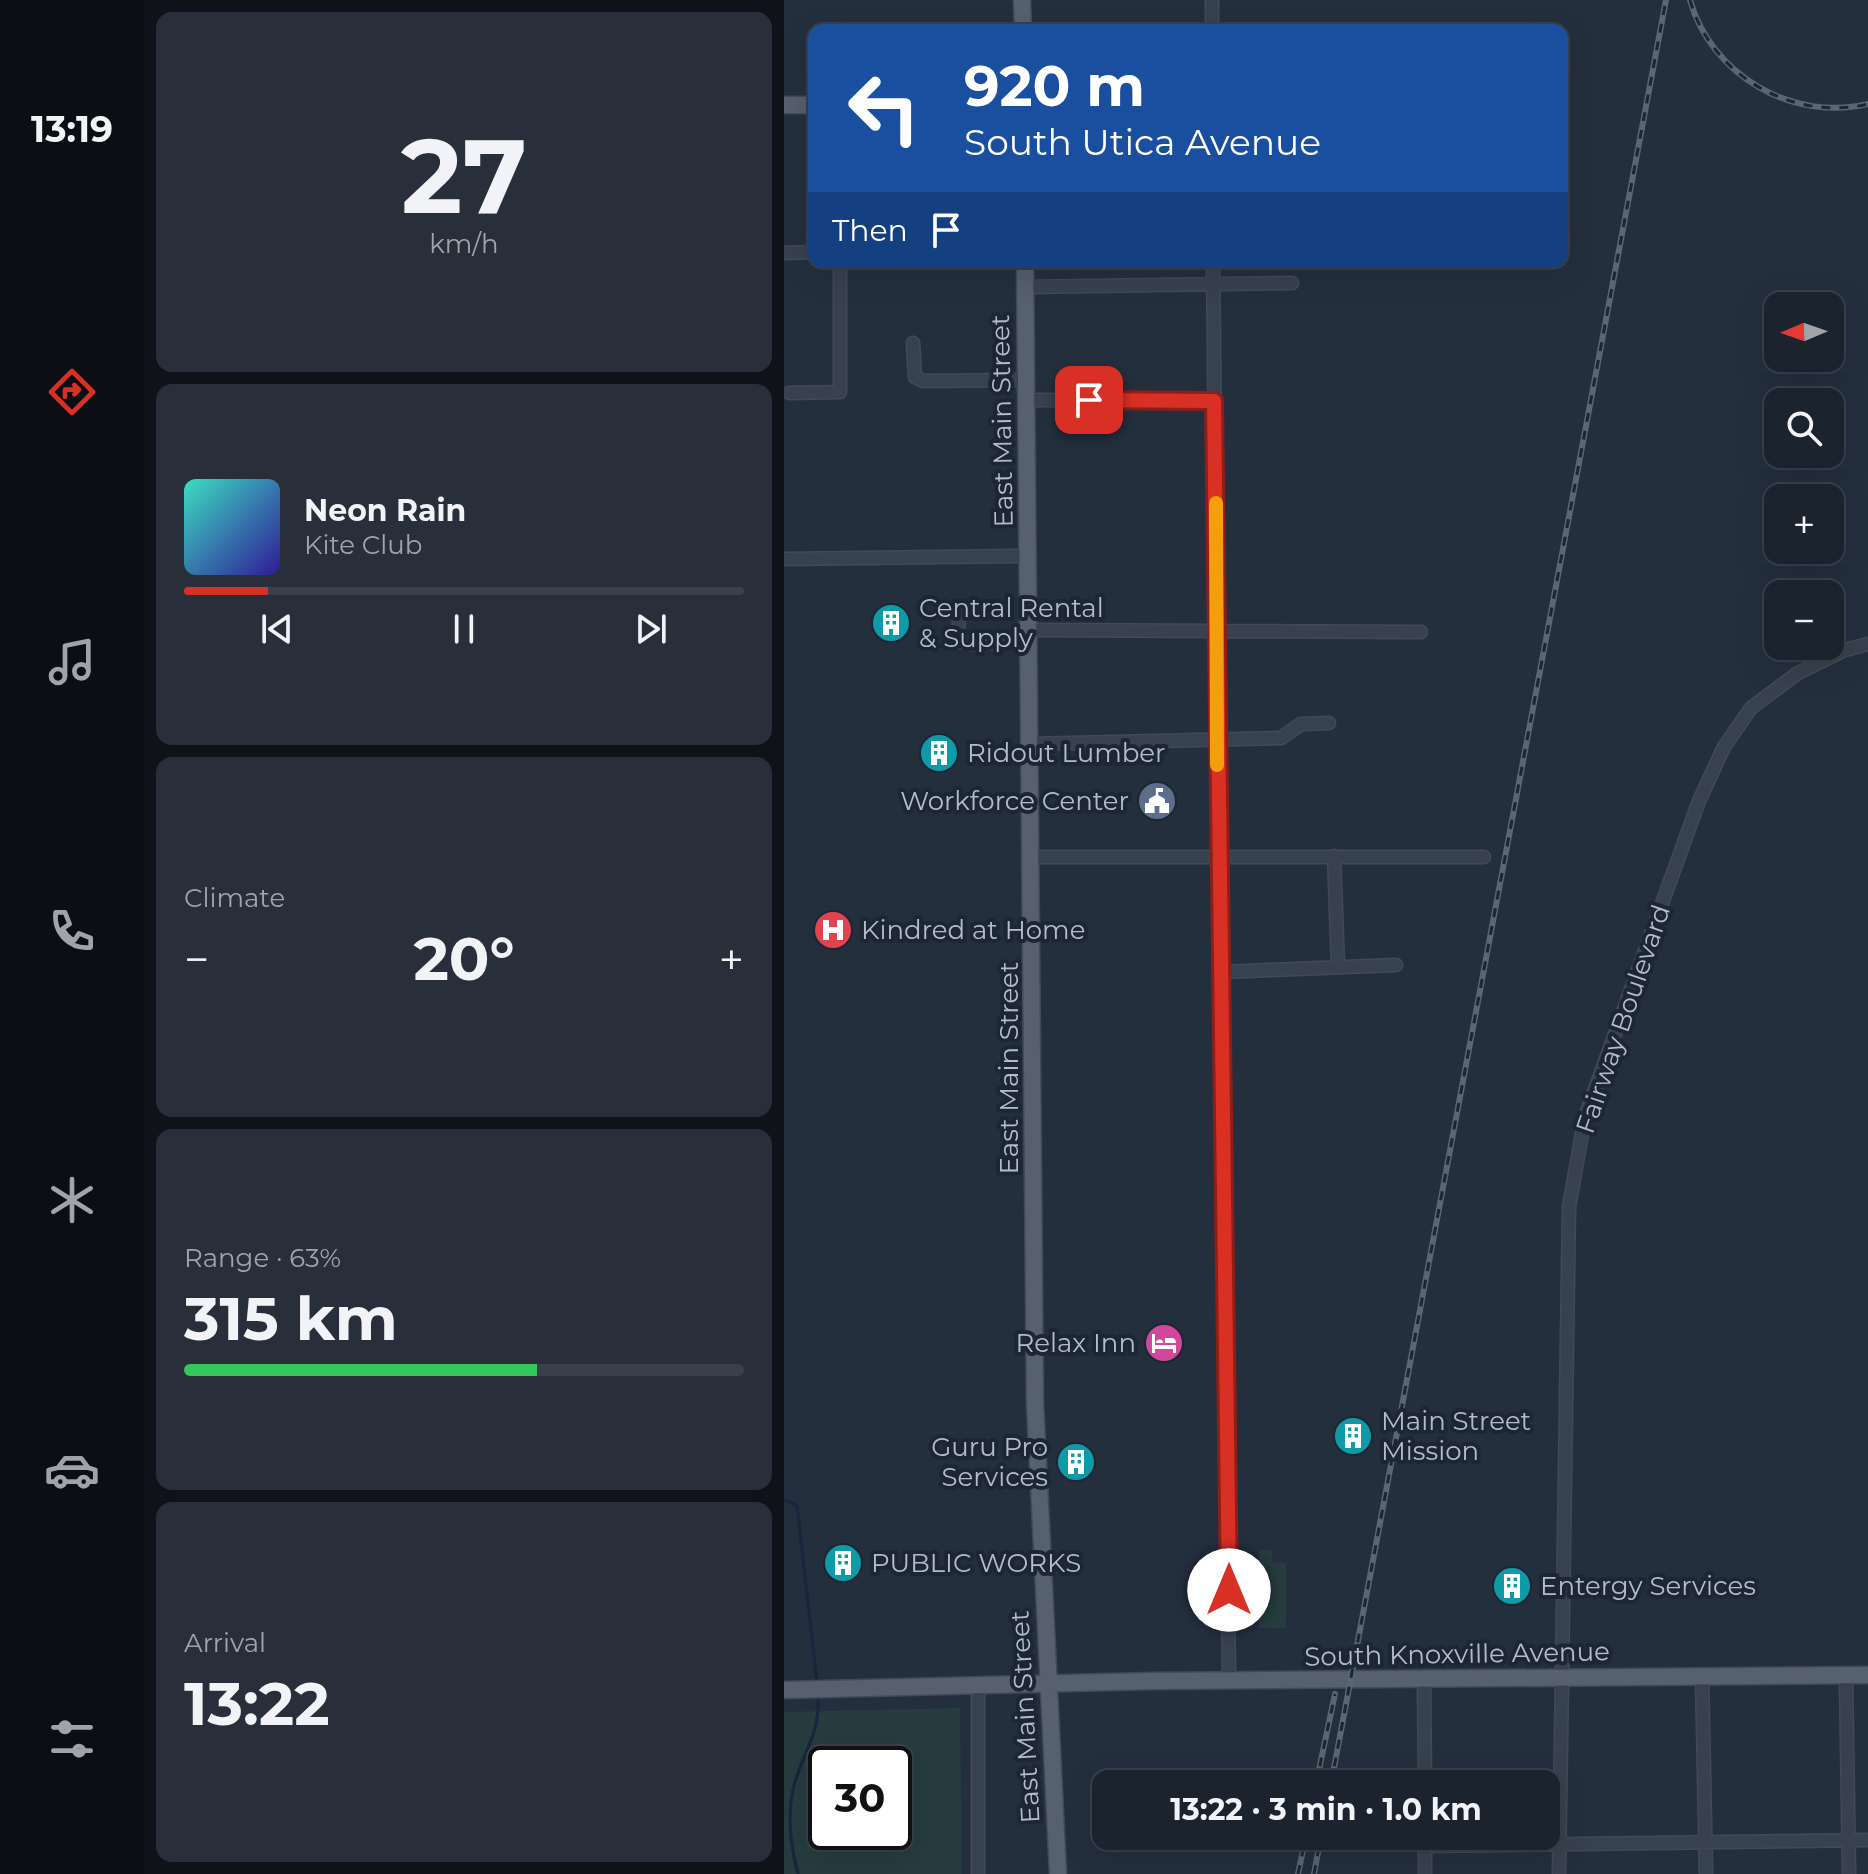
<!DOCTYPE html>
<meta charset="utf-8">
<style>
body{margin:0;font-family:Montserrat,sans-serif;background:#282f3a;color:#f1f3f6;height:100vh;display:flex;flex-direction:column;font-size:30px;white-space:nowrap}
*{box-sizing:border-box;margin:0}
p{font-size:26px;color:#a0a4aa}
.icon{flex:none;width:44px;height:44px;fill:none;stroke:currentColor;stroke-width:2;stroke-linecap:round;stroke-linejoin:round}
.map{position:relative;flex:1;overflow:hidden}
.panel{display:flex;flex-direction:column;gap:12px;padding:12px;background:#0f1319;width:640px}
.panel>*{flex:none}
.banner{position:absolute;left:24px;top:24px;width:760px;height:244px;border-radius:16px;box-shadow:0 8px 32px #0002,0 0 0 2px #39404a;background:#1a4fa0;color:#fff;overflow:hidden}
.needle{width:52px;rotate:268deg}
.tools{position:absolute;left:980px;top:292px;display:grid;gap:16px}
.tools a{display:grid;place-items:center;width:80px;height:80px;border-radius:16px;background:#1b232e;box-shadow:0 8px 32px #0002,0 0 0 2px #39404a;font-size:40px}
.speed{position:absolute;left:24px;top:1746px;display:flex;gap:16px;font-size:40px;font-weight:700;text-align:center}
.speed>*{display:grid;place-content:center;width:104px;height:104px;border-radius:50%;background:#1b232e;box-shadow:0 8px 32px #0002,0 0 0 2px #39404a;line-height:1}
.speed .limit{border:4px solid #111;border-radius:12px;background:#fff;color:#111}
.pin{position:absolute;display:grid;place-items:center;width:68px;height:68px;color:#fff;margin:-34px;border-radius:16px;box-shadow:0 4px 12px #0006}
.me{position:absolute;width:88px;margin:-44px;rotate:0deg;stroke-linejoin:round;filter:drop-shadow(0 0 6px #0008)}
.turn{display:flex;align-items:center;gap:28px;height:168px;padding:0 24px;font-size:36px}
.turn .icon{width:104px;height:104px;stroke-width:2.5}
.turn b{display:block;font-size:56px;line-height:68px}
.then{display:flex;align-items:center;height:76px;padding:0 24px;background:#0003;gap:16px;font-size:30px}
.big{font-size:60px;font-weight:700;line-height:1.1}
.panel .tile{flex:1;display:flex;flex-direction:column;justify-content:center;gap:12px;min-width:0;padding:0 28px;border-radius:16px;background:#282f3a}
.panel .dial{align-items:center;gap:0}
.dial b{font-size:104px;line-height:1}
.song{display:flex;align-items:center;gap:24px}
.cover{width:96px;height:96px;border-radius:12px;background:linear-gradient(135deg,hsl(170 70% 55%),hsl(250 70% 35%))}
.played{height:8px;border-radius:4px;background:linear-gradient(90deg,#d93025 15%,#39404a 15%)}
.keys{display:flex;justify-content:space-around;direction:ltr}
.heat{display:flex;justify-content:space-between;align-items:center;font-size:44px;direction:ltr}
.charge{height:12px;border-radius:6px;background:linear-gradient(90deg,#34c759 63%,#39404a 0)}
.trip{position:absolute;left:308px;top:1770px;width:468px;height:80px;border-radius:16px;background:#1b232e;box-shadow:0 8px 32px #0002,0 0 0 2px #39404a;font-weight:700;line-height:80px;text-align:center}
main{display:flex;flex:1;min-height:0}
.dock{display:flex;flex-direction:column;width:144px;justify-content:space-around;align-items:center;background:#0b0e12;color:#a0a4aa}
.dock .icon{width:56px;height:56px}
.dock .on{color:#d93025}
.dock b{font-size:36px;color:#f1f3f6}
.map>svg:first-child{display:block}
.green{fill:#263c3f;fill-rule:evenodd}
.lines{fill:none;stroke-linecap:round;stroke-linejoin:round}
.stream{stroke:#17263c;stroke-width:3}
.minor-casing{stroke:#414a57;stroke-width:15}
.major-casing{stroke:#414a57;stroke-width:19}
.minor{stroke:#38414e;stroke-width:12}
.major{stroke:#56606e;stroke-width:16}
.rail-casing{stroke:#5a6575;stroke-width:6}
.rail{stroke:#1d2633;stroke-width:3;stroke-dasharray:9;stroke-linecap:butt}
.route-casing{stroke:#8d1f18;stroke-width:20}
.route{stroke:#d93025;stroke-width:14}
.slow{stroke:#f59e0b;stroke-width:14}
.labels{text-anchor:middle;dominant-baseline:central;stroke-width:8;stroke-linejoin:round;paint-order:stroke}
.street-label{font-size:26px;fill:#b4bcc9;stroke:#1d2633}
.poi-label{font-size:26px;fill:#b4bcc9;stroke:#1d2633;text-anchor:start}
</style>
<main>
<nav class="dock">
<b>13:19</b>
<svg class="icon on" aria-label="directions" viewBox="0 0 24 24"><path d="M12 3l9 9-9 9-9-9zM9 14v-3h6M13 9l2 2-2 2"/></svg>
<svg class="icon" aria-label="music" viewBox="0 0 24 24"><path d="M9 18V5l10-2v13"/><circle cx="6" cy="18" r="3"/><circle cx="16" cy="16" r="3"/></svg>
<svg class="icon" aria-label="phone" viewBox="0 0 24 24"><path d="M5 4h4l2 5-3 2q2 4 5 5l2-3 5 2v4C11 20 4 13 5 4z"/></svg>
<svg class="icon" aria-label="climate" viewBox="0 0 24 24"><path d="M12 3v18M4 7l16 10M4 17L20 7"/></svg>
<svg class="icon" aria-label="car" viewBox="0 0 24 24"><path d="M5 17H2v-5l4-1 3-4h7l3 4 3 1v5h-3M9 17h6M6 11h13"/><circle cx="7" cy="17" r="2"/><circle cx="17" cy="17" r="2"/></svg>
<svg class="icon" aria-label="filters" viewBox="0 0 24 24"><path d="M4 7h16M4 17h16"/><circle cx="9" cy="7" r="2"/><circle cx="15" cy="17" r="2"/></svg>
</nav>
<section class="panel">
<div class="tile dial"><b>27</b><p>km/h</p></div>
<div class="tile">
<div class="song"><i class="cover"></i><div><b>Neon Rain</b><p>Kite Club</p></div></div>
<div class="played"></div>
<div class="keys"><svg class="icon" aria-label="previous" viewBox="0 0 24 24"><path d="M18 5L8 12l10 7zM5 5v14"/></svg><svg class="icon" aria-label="pause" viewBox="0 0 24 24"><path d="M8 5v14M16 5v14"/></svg><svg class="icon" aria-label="next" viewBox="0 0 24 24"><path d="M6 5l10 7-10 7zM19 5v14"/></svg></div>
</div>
<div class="tile"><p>Climate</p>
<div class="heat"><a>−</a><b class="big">20°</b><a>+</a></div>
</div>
<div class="tile"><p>Range · 63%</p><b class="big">315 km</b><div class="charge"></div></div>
<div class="tile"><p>Arrival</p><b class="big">13:22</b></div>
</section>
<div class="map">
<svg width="1084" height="1874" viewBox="0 0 1084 1874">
<rect width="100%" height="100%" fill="#242f3e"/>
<path class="green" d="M475,1550H488V1562L502,1563V1628H475Z
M176,1708L178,1874H0V1712ZM42,1764H110V1832H42Z"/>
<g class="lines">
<path class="stream" d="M0,1500L13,1505L33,1682
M14,1874C6,1844 2,1813 11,1782C22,1746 36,1734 34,1694"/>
<g class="minor-casing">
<path id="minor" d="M428,0V30
M0,253L30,252
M429,262L445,1681
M241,287L508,283
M129,343L131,377L139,381L242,380
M5,393L56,392V262
M242,400L430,401
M0,559L244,556
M176,611L173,641L195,645L224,640
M244,630L637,632
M245,744L497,738L517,724L545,723
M550,856L554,966
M247,857H700
M437,972L612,965
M918,1675L922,1874
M1062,1675L1065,1874
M640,1679L641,1784
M194,1686V1874
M641,1836V1874
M641,1846L1084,1840
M775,1874L785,1207L801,1117L915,801L940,747L967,708L1014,673L1061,650L1084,644"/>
</g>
<g class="major-casing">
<path id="major" d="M238,0L239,30
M0,105H30
M241,262L251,1403L274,1874
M0,1690L369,1681L1084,1675"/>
</g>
<use href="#minor" class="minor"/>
<use href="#major" class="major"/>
<g class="rail-casing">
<path id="rail" d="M906,0C927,75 1008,122 1084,104
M532,1784L551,1694
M547,1784L882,0
M514,1874L522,1836
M530,1874L537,1836"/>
</g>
<use href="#rail" class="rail"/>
</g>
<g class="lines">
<g class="route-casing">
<path id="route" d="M305,400L430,401L445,1590"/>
</g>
<use href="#route" class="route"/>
<path class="slow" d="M432,503L433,765"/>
</g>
<defs>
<g id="building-disc" transform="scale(2)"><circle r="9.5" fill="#0f9aa8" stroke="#1d2633"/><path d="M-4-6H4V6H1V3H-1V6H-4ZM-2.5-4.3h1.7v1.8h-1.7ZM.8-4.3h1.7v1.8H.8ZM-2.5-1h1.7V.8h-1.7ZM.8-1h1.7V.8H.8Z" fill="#fff"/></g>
<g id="civic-disc" transform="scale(2)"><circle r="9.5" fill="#5c6f8a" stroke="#1d2633"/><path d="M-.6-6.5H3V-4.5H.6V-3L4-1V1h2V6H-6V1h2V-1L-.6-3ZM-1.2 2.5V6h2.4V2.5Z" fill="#fff"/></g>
<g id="hospital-disc" transform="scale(2)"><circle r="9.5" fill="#e0444e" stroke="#1d2633"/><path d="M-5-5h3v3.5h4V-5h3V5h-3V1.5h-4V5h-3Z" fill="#fff"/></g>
<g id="hotel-disc" transform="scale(2)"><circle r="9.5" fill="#d1479c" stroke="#1d2633"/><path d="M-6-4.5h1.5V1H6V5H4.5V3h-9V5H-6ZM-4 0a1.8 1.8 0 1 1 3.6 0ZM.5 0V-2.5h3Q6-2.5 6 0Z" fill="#fff"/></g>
</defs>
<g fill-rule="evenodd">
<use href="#building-disc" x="107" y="623"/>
<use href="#building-disc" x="155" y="753"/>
<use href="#civic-disc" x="373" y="801"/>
<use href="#hospital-disc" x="49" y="930"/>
<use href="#hotel-disc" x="380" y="1343"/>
<use href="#building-disc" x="569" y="1436"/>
<use href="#building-disc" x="292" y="1462"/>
<use href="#building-disc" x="59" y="1563"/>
<use href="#building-disc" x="728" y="1586"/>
</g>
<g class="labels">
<g class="street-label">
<text transform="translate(218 421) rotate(-91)">East Main Street</text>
<text transform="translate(839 1019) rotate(-71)">Fairway Boulevard</text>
<text transform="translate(225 1068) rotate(-90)">East Main Street</text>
<text transform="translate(673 1654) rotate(-1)">South Knoxville Avenue</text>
<text transform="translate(241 1717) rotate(-93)">East Main Street</text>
</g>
<g class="poi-label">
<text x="135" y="608">Central Rental<tspan x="135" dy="30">&amp; Supply</tspan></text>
<text x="183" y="753">Ridout Lumber</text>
<text x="345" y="801" text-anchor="end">Workforce Center</text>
<text x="77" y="930">Kindred at Home</text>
<text x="352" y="1343" text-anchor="end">Relax Inn</text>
<text x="597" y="1421">Main Street<tspan x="597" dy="30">Mission</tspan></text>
<text x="264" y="1447" text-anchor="end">Guru Pro<tspan x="264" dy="30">Services</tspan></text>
<text x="87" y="1563">PUBLIC WORKS</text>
<text x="756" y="1586">Entergy Services</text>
</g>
</g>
</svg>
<div class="tools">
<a><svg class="needle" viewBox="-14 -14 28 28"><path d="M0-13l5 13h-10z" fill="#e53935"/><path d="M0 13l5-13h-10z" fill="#a0a4aa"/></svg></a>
<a><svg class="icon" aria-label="search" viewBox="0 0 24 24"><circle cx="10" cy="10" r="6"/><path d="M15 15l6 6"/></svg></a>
<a>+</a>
<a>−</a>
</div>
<div class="speed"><div class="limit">30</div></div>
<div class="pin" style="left:305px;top:400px;background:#d93025"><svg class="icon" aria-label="arrive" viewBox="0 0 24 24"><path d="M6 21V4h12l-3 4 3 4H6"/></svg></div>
<svg class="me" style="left:445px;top:1590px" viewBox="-20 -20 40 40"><circle r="19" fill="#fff"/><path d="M0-13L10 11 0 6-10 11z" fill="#d93025"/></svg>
<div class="trip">13:22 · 3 min · 1.0 km</div>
<div class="banner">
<div class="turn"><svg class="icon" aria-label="left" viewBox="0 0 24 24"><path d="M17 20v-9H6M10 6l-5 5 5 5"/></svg><div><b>920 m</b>South Utica Avenue</div></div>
<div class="then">Then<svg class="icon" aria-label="arrive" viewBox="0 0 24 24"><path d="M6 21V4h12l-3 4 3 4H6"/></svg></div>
</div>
</div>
</main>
